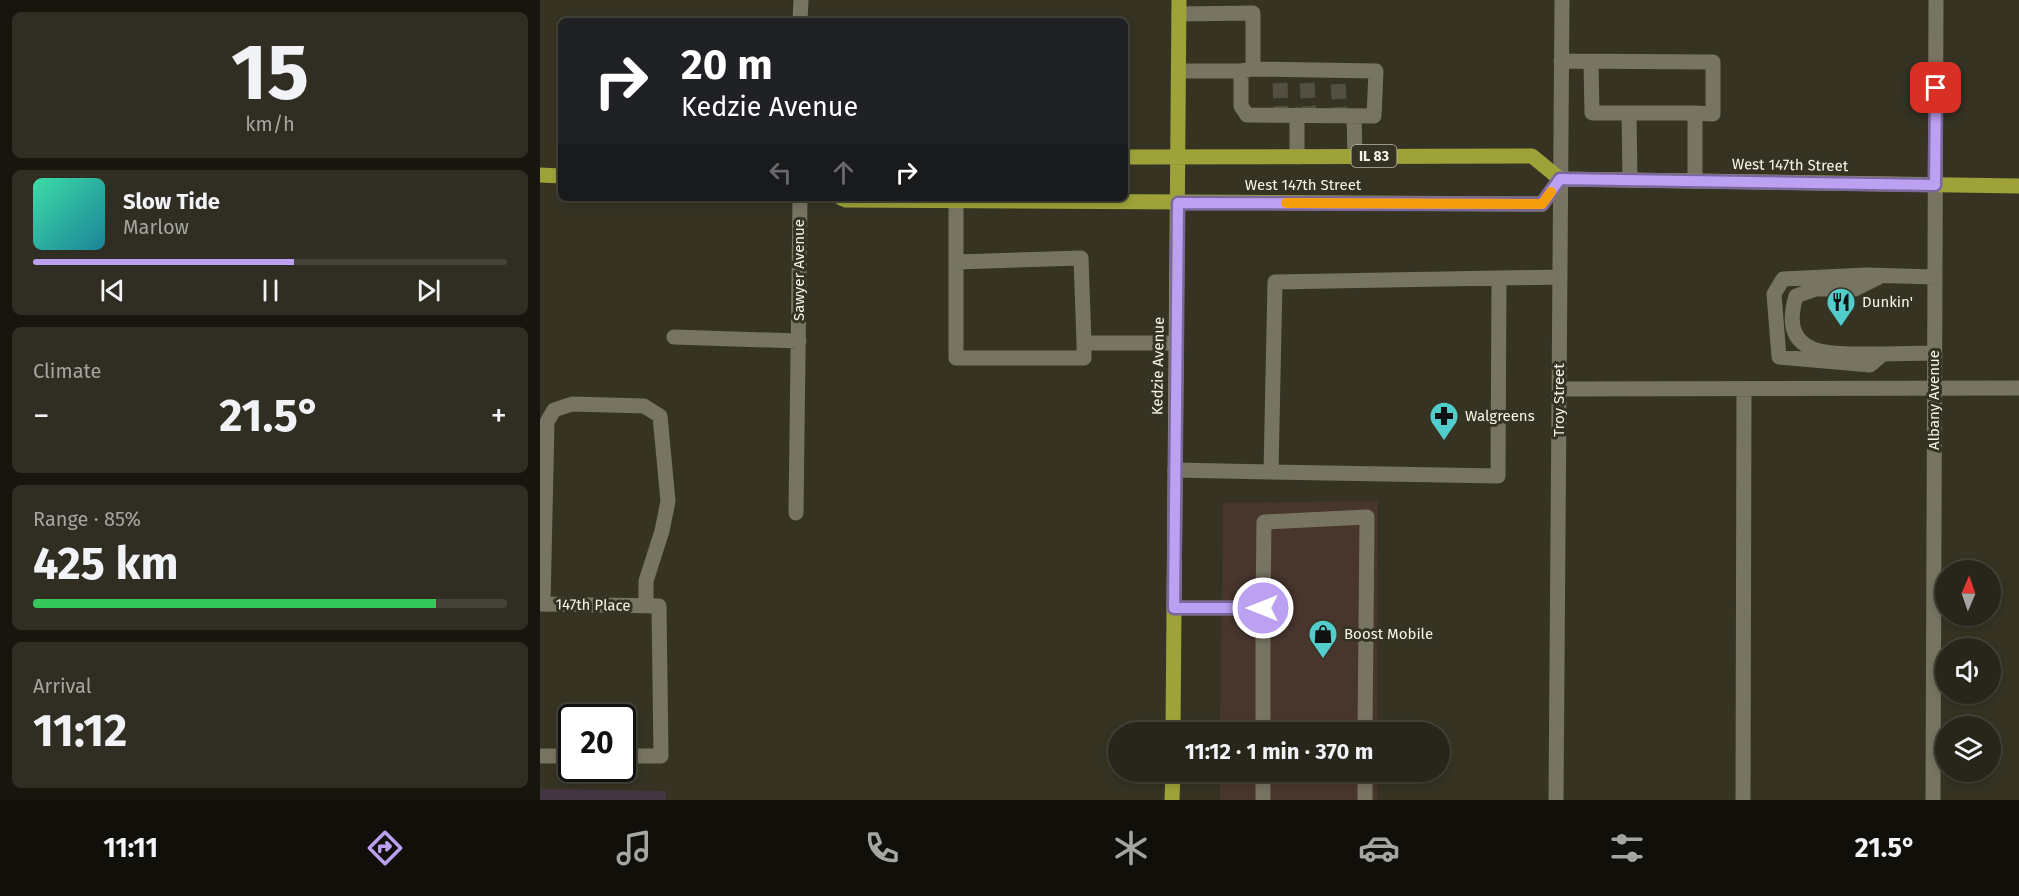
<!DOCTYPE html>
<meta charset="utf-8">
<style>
body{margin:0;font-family:"Fira Sans",sans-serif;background:#302e23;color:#f1f3f6;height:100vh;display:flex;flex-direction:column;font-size:22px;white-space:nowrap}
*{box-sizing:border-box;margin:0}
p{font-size:20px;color:#a5a5a2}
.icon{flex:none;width:33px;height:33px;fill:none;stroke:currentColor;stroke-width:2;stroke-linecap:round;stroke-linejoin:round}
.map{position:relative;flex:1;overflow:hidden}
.sheet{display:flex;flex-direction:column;gap:12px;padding:12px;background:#16150e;width:540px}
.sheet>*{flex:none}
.top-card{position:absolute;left:18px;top:18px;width:570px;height:183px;border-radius:9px;box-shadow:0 3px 9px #0003,0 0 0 2px #444339;background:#202124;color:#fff;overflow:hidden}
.needle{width:39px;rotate:2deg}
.controls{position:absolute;left:1395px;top:560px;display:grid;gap:12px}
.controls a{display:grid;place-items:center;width:66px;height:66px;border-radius:50%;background:#28261a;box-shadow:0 3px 9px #0003,0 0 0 2px #444339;font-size:30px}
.speed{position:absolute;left:18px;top:704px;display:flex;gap:12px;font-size:30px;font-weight:700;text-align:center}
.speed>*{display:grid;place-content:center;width:78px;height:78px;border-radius:50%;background:#28261a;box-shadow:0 3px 9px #0003,0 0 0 2px #444339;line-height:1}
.speed .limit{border:3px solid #111;border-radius:9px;background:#fff;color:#111}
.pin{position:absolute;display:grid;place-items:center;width:51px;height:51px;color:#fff;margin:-26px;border-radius:12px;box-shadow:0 3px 9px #0006}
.me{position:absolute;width:66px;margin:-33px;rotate:270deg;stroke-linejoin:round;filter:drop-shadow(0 0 4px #0008)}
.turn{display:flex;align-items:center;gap:21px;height:126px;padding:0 24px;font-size:27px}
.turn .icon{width:78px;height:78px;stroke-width:2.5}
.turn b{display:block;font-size:42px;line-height:51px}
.lanes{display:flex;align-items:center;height:57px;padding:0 24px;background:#0003;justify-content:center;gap:30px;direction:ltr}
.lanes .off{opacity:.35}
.big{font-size:45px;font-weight:700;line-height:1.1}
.sheet .tile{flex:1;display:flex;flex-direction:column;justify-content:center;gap:9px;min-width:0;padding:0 21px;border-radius:9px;background:#302e23}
.sheet .dial{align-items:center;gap:0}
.dial b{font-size:78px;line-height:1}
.song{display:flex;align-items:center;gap:18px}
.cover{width:72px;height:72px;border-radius:9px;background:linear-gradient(135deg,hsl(160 70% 55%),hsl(190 70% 35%))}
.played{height:6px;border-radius:3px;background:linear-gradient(90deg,#bca0f2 55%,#444339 55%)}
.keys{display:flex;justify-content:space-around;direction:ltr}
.heat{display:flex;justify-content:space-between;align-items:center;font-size:33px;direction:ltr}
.charge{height:9px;border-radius:4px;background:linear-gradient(90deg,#34c759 85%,#444339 0)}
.trip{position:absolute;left:568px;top:722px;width:342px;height:60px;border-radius:30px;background:#28261a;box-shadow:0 3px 9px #0003,0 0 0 2px #444339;font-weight:700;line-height:60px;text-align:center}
.dock{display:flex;height:96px;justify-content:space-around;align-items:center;background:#100f0a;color:#a5a5a2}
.dock .icon{width:42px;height:42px}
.dock .active{color:#bca0f2}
.dock b{font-size:27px;color:#f1f3f6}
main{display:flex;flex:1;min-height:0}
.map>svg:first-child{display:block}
.commercial{fill:#48362d}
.education{fill:#443543}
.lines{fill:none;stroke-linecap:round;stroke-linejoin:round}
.minor-tunnel{stroke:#535041;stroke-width:15;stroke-dasharray:15 8;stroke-linecap:butt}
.minor{stroke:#777462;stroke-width:15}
.major{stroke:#9da339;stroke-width:15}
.route-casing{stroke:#7a689d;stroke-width:15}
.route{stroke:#bca0f2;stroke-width:10}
.slow{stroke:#f59e0b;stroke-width:10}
.labels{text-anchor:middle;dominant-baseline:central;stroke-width:6;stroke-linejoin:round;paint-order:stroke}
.shield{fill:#363323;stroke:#bcbbaf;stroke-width:1.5}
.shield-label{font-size:14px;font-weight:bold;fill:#f6f5eb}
.street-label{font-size:15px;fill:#f6f5eb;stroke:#363323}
.poi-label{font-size:15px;fill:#f6f5eb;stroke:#363323;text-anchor:start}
</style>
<main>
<section class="sheet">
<div class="tile dial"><b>15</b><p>km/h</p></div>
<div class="tile">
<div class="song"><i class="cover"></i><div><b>Slow Tide</b><p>Marlow</p></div></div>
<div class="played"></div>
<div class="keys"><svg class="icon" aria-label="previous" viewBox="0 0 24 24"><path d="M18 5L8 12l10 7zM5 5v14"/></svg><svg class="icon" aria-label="pause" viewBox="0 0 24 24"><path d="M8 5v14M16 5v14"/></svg><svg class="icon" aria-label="next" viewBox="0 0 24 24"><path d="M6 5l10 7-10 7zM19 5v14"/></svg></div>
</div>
<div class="tile"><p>Climate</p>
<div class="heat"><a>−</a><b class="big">21.5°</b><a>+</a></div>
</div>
<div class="tile"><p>Range · 85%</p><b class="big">425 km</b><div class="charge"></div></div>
<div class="tile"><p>Arrival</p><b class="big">11:12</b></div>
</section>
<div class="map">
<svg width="1479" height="800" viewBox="0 0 1479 800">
<rect width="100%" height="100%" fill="#363323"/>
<path class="commercial" d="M838,501L837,732H680L683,503Z
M680,771H837V800H680Z"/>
<path class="education" d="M0,789L126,791V800H0Z"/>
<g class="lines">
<path class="minor-tunnel" d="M740,83L741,110
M767,83L769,111
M798,84L800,110"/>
<path class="minor" d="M639,14L713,13V69L836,71L834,116L707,115L701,106V71L713,69
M260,21L261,0
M1021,61L1173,62V114L1155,113V181
M1051,62L1052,113H1089
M639,71H701
M757,115V157
M814,116L815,156
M1090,180L1089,113H1155
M416,201V358H544V343H636
M416,262L541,258L544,343
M1339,277L1315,289H1276L1256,296C1236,363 1300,353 1343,354
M134,337L259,341
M1394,353L1343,354L1330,365L1239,357L1234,294L1243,279L1326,275L1395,277
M1019,389L1479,388
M635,470L731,472L735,282L1020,277
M731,472L958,476L959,278
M256,513L260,198
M0,604L119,606L121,756H82
M3,604L7,422L14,410L32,404L104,406L120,416L128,501L122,531L106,581V606
M634,608H723L724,522L827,517L825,732
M723,608V732
M0,756H32
M723,771V800
M825,800V771
M1016,800L1022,0
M1203,800L1204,389
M1393,800L1396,0"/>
<path class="major" d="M585,157L992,156L1020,179L1479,186
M0,175L21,176
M301,198L306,200L1002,204L1020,179
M633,732L639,0
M632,800L633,771"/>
</g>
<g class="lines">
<g class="route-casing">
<path id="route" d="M723,608H634L638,203L1002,204L1020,179L1395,185L1396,88"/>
</g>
<use href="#route" class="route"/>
<path class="slow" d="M746,203L1002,204L1011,192"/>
</g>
<defs>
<g id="restaurant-pin" transform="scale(1.5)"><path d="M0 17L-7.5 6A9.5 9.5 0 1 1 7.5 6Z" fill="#53cdcb" stroke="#363323"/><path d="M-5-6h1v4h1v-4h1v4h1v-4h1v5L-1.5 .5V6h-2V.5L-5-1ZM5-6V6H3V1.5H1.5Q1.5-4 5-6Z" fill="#111"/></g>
<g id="pharmacy-pin" transform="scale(1.5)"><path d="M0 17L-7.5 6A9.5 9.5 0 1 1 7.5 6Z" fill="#53cdcb" stroke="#363323"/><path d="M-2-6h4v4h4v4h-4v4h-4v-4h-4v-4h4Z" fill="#111"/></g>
<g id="shop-pin" transform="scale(1.5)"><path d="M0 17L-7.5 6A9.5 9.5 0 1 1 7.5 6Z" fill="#53cdcb" stroke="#363323"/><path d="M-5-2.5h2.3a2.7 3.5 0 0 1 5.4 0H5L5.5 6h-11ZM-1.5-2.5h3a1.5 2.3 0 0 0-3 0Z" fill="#111"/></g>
</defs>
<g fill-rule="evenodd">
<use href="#restaurant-pin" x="1301" y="302"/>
<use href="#pharmacy-pin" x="904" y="416"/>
<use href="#shop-pin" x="783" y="634"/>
</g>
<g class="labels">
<rect class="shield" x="811.5" y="145" width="45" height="22" rx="4.5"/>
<g class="shield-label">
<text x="834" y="156">IL 83</text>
</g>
<g class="street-label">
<text transform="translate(1250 165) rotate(1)">West 147th Street</text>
<text x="763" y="185">West 147th Street</text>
<text transform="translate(259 270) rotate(-90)">Sawyer Avenue</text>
<text transform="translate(618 366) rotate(-89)">Kedzie Avenue</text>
<text transform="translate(1019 400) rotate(-90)">Troy Street</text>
<text transform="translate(1394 400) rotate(-90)">Albany Avenue</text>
<text transform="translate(53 605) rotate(1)">147th Place</text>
</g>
<g class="poi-label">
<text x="1322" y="302">Dunkin'</text>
<text x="925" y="416">Walgreens</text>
<text x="804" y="634">Boost Mobile</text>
</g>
</g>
</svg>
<div class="controls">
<a><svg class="needle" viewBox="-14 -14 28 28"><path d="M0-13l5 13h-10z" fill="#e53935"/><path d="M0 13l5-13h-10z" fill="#a5a5a2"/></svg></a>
<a><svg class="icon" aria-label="sound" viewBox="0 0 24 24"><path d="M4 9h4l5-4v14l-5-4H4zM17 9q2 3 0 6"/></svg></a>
<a><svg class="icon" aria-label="layers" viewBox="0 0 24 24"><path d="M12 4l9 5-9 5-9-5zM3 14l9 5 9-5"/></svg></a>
</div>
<div class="speed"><div class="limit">20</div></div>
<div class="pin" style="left:1396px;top:88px;background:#d93025"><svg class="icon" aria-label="arrive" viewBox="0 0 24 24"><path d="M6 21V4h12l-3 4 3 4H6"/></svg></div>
<svg class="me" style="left:723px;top:608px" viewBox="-20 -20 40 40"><circle r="17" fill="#bca0f2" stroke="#fff" stroke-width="3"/><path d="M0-11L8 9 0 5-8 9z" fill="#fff"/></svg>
<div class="trip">11:12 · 1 min · 370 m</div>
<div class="top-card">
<div class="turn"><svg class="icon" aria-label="right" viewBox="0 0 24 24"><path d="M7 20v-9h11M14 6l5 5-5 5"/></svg><div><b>20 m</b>Kedzie Avenue</div></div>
<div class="lanes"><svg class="icon off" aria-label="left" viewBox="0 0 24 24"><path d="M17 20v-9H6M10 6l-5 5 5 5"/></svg><svg class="icon off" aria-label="ahead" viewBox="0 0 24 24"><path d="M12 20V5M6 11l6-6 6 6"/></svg><svg class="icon" aria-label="right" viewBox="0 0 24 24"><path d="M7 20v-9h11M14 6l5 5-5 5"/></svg></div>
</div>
</div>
</main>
<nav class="dock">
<b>11:11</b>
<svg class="icon active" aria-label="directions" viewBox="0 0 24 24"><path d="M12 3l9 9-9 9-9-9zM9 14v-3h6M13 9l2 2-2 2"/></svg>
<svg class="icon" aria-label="music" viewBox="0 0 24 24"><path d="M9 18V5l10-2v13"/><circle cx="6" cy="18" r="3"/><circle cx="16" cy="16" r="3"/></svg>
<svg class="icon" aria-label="phone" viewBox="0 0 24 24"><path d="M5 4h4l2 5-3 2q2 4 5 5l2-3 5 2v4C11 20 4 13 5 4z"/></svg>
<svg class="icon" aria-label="climate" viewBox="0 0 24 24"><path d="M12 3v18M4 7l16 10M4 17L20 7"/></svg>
<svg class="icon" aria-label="car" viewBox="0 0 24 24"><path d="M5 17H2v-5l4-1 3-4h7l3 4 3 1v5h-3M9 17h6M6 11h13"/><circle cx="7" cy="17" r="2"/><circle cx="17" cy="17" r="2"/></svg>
<svg class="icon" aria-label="filters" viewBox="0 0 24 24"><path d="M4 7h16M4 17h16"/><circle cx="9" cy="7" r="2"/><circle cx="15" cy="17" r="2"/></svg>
<b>21.5°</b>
</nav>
